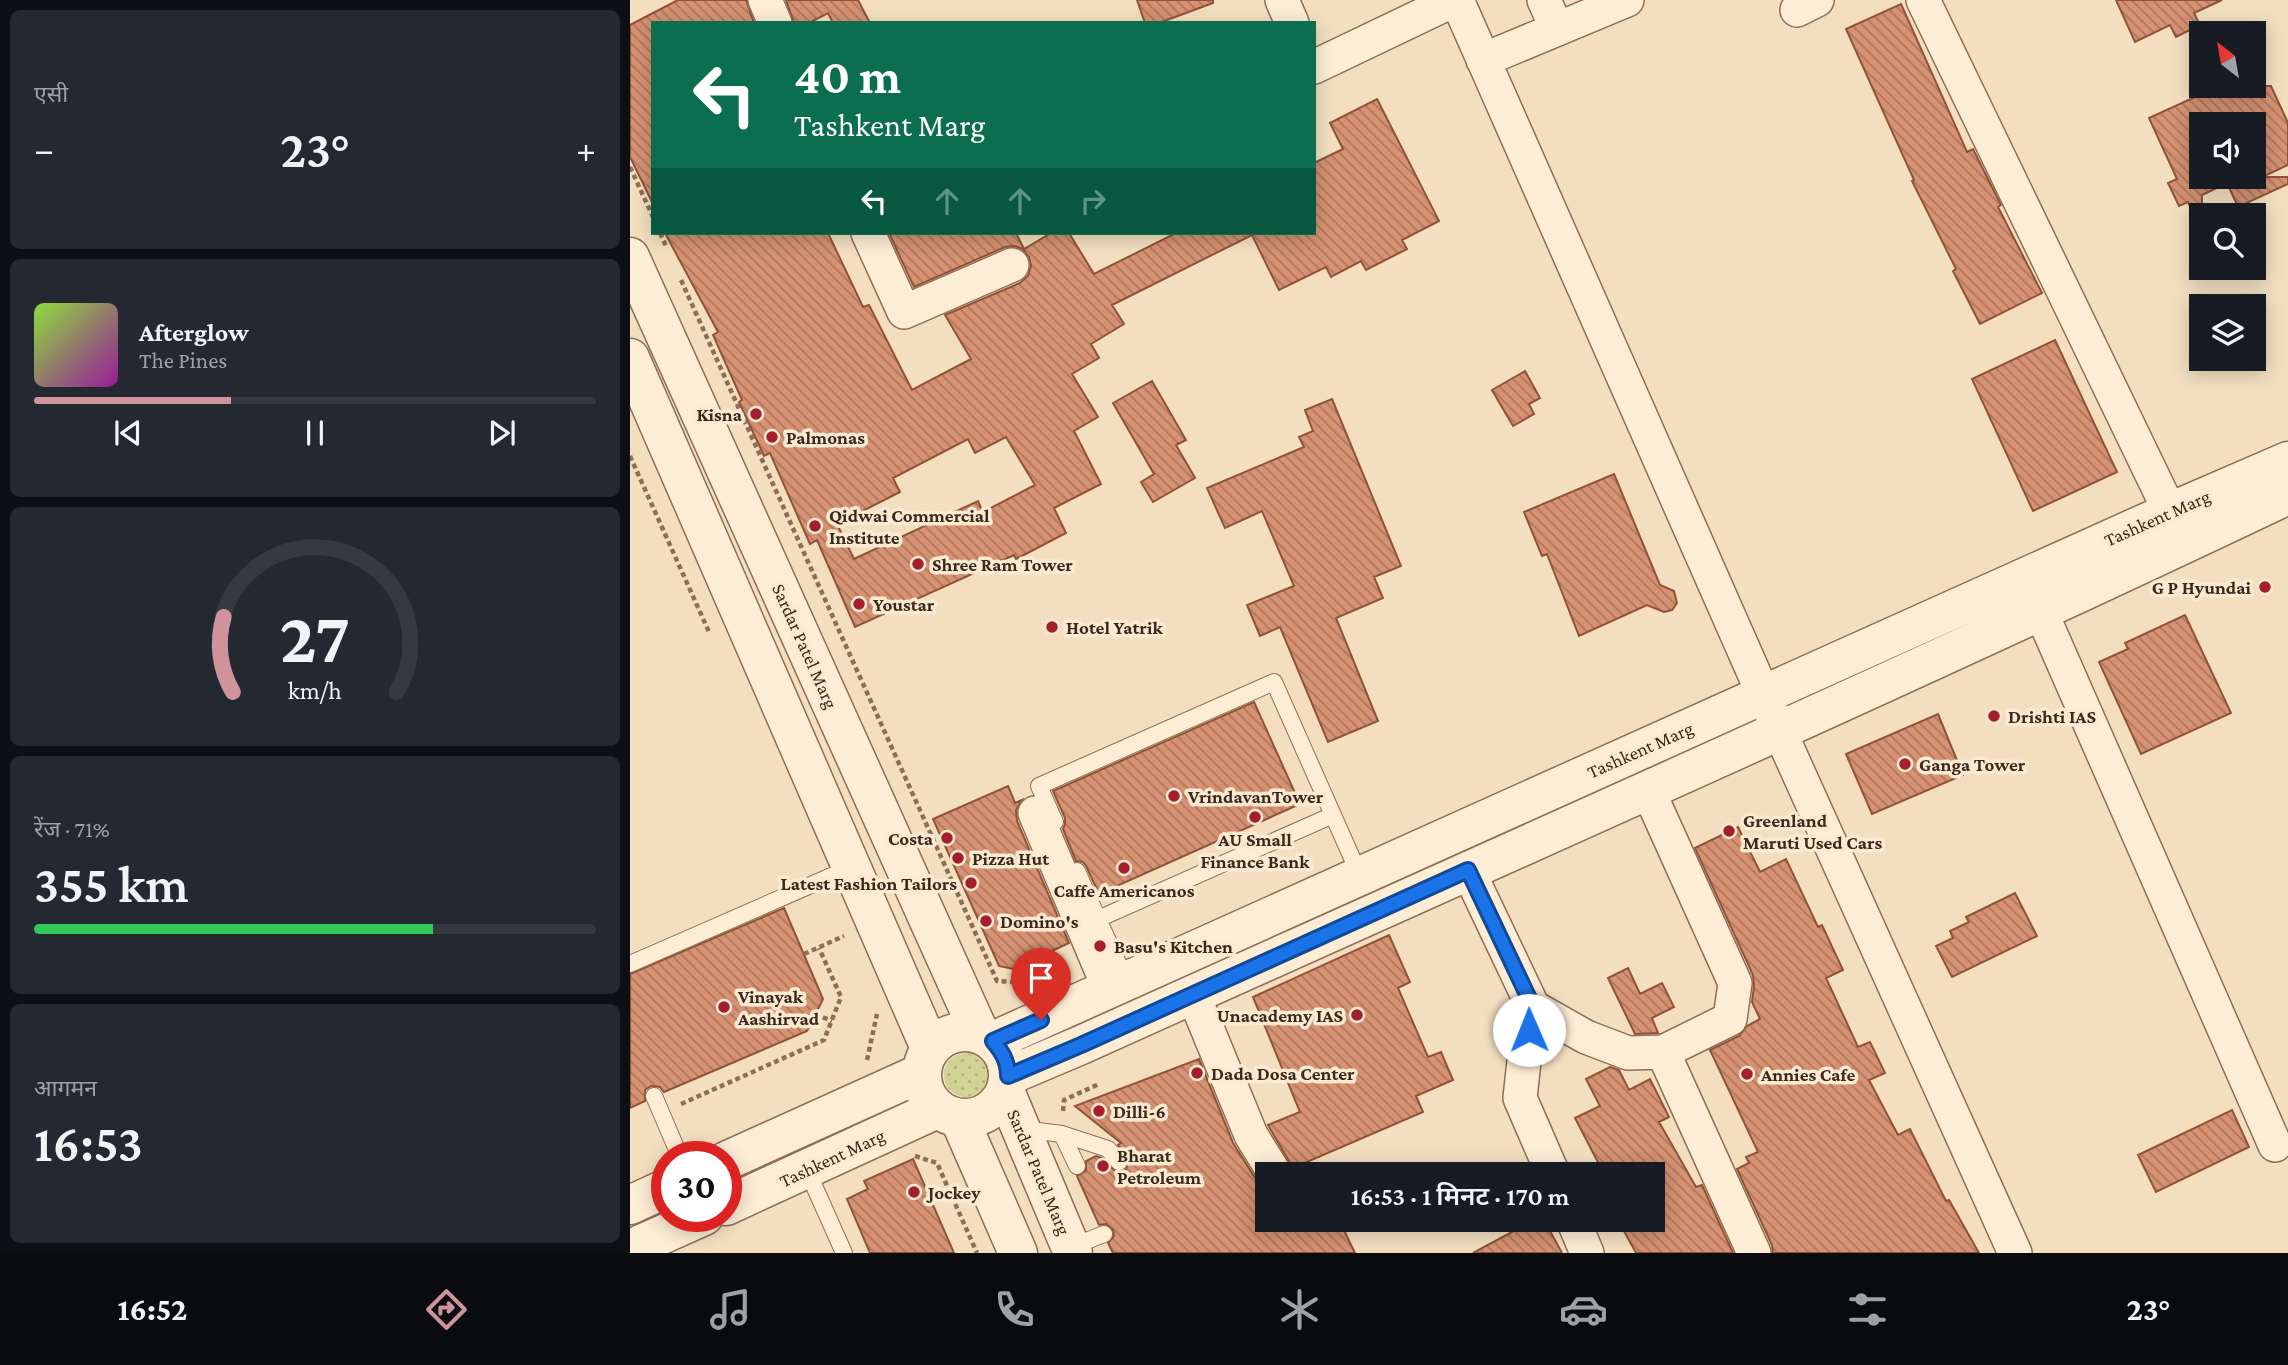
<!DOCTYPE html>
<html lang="hi">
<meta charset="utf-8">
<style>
body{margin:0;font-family:"Crimson Pro","Noto Sans Devanagari",serif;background:#242831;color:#f1f3f6;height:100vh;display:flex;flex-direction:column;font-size:26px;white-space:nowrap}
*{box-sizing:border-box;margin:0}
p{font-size:23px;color:#9ea1a6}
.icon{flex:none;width:38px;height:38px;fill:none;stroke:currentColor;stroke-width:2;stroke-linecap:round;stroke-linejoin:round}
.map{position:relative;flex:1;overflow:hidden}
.sheet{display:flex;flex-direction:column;gap:10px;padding:10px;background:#0d0f14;width:630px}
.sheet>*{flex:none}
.banner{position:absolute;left:21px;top:21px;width:665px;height:214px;border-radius:0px;box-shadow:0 4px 18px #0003;background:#0b6e4f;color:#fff;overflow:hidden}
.needle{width:46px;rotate:329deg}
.fabs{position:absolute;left:1559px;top:21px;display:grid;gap:14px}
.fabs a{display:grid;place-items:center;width:77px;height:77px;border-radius:0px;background:#171b24;box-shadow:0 4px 18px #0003;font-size:35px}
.speed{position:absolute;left:21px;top:1141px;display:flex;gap:14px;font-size:35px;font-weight:700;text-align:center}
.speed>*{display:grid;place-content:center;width:91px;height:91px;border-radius:50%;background:#171b24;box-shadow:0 4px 18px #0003;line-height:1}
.speed .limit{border:10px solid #d22;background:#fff;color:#111}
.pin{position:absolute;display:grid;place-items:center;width:60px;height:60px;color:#fff;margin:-72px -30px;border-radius:50% 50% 50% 0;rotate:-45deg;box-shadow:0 0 7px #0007}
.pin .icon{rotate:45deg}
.me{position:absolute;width:77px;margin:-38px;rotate:359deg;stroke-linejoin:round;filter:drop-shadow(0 0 5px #0008)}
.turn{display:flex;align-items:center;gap:24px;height:147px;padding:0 28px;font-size:32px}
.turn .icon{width:91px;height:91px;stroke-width:2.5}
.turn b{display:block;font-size:49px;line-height:60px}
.lanes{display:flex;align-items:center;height:66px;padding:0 28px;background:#0003;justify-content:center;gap:35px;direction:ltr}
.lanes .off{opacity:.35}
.big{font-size:52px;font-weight:600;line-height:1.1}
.sheet .tile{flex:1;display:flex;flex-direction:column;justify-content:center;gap:10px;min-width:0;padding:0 24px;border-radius:10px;background:#242831}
.sheet .dial{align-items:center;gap:0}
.dial svg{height:182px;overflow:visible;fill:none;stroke:#363941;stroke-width:7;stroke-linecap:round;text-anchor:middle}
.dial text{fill:#f1f3f6;stroke:none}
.song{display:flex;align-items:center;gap:21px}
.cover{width:84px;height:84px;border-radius:10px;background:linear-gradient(135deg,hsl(90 70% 55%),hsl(300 70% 35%))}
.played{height:7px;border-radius:4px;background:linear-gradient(90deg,#cf939b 35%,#363941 35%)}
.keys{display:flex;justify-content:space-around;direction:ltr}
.heat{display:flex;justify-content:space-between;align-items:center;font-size:38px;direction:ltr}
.charge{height:10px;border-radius:5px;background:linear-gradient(90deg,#34c759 71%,#363941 0)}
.trip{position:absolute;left:625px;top:1162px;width:410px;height:70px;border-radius:0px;background:#171b24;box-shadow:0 4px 18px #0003;font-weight:600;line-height:70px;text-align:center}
.menu{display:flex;height:112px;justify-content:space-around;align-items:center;background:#090b0e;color:#9ea1a6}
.menu .icon{width:49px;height:49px}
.menu .active{color:#cf939b}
.menu b{font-size:32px;color:#f1f3f6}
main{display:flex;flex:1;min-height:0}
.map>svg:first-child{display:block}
.garden{fill:url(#garden-dots)}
.building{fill:url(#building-back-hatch);stroke:#915338;stroke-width:2;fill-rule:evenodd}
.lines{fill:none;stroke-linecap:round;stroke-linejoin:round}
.service-casing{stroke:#8f6e56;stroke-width:18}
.minor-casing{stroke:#8f6e56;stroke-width:36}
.tertiary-casing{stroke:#8f6e56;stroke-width:41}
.path{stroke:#8f6e56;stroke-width:4.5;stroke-dasharray:5 3.5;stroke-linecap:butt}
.service{stroke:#fdedd5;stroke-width:16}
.minor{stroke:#fdedd5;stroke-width:33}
.tertiary{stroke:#fdedd5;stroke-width:38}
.route-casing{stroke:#114b97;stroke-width:18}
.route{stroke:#1a73e8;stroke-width:12}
.poi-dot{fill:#a51e2c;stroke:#f9ead1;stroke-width:2.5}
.labels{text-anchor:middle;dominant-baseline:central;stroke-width:7;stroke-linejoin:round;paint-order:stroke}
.poi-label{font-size:19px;font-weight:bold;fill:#3d281c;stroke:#f9ead1;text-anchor:start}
.street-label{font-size:19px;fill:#3d281c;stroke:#f9ead1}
</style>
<main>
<section class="sheet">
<div class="tile"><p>एसी</p>
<div class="heat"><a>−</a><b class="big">23°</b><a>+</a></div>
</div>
<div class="tile">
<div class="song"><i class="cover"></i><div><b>Afterglow</b><p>The Pines</p></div></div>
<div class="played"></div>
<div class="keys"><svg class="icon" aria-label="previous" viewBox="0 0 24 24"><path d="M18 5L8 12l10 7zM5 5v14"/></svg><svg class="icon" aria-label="pause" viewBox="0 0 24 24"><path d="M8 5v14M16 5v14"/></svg><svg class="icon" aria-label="next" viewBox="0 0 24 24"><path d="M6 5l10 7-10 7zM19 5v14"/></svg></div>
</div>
<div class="tile dial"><svg viewBox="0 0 100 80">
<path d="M14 69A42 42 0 1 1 86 69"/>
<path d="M14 69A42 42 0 0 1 10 36" stroke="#cf939b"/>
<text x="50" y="56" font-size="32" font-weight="700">27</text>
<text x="50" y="72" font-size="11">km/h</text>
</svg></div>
<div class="tile"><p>रेंज · 71%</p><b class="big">355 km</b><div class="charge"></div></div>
<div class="tile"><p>आगमन</p><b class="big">16:53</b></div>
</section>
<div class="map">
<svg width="1658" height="1253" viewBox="0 0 1658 1253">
<defs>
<pattern id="garden-dots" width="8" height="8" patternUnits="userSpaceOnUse" patternTransform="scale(1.75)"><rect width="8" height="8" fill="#d1d393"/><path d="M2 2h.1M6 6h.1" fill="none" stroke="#b4b57e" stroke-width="1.8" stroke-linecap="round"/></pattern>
<pattern id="building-back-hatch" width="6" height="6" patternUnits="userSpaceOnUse" patternTransform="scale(1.75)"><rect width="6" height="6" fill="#d69272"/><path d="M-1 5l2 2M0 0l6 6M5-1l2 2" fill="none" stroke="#af775d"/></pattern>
</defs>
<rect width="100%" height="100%" fill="#f3dfc0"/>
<path class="garden" d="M314 1075a22 22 0 1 1 44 0a22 22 0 1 1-44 0Z"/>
<path class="building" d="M48,0H116L124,23H23V204L0,157V25Z
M156,0H228L240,23H203L198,13L179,23H164Z
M507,0H583V3L529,23H515Z
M1486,0H1592L1564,13L1570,25L1546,37L1540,25L1505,42Z
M1271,4L1337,152L1343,149L1371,205L1368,207L1412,293L1350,324L1323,271L1326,269L1282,181L1284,180L1216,29Z
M1589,86H1641L1658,123V165L1632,177H1658V184L1608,207L1597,183L1572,195V233L1558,202L1549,206L1538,183L1547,179L1519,118ZM1572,124H1624V177H1572Z
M747,99L809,221L772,240L777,249L736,270L731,261L701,277L696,267L649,290L622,235L482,305L494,324L461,344L469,358L442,374L468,417L444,431L471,484L424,508L436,533L386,559L384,555L225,627L187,540L180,544L140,453L134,456L109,402L112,400L83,335L88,332L35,233H198L233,307L239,305L282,390L341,359L315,315L390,283L398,276L401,266L399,257L393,249L385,246L375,247L284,287L259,233H386L394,249L421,233H439L464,274L546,233H684V163L713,149L700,123ZM376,437L405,485L353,512L348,501L224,559L207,524L270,492L263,478L338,439L345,453Z
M1425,340L1487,472L1403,511L1342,379Z
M895,371L910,398L899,404L904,414L883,426L862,390Z
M522,381L556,440L546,445L565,478L523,502L511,482L524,474L483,403Z
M702,399L771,566L744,577L753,598L706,618L748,721L698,742L650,627L630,636L617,605L664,586L632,511L595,528L577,488L674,447L669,437L683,431L675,410Z
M984,474L1030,585L1044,591L1047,603L1042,610L1034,612L1017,605L949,636L917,554L912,556L894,512Z
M1555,615L1601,713L1511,754L1469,662L1498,649L1495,643Z
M624,702L670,804L469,894L456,866L453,862L446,861L433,829L435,824V818L423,791Z
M1308,714L1333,775L1242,814L1216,754Z
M378,786L385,803L392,800L386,810L387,821L439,943L383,969L369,966L303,819Z
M1108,827L1130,872L1156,859L1188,927L1192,925L1213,970L1196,978L1228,1047L1240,1042L1255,1073L1239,1080L1268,1135L1280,1129L1316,1201L1319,1200L1349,1253H1143L1142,1245L1107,1169L1119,1163L1116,1157L1128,1152L1080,1050L1109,1036L1117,1026L1130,1019L1122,1002L1124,986L1123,975L1065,848Z
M1385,893L1407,936L1322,977L1306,946L1323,938L1320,931L1339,922L1336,917Z
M154,908L193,999L177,1031L34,1092L30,1087L21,1086L15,1090V1101L0,1108V974Z
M759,935L780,982L768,988L798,1057L811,1052L823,1080L786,1096L793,1112L663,1168L638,1125L670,1112L623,997Z
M998,968L1010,994L1032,983L1044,1007L1022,1018L1028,1033L1005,1034L978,978Z
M569,1059L603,1143L629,1184L637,1191V1220H709L725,1253H483L478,1243L484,1236L483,1230L476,1224L469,1225L447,1176L456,1171V1161L466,1156L472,1158L486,1172L496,1170L499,1159L488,1145L491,1143L445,1106Z
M980,1067L989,1070L999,1090L1020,1079L1039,1117L1029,1122L1066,1187L1072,1185L1103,1253H1006L988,1220H1022V1174H974L945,1118L970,1106L956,1079Z
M1602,1110L1619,1147L1526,1192L1508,1155Z
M283,1159L324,1253H240L217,1199L238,1189L234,1181Z
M876,1220H914L932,1253H843L882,1232Z"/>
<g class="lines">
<g class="service-casing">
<path id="service" d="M425,822L409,786L644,682L730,876
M447,871L468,919L703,815
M468,919L496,980
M0,964L222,867
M24,1096L50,1157
M392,1129L432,1134L447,1166
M432,1134L478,1149L489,1162
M177,1170L214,1253
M441,1247L474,1234"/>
</g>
<g class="minor-casing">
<path id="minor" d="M135,0L145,23
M652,0L662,23
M827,0L1150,732L1385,1253
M914,0L927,29
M1293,0L1540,512
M1167,10L1187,0
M853,60L997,0
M684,67L824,0
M238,233L274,312L382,265
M1411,612L1645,1145
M1018,790L1105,983L1100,1019L1033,1052L1124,1253
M405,813L479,988
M838,870L903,1007L956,1037L998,1053L1033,1052
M563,994L621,1135L645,1174
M903,1007L895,1052L890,1098L923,1174
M943,1220L957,1253"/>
</g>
<g class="tertiary-casing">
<path id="tertiary" d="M0,257L350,1034
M0,358L300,1048
M292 1075a43 43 0 1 1 86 0a43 43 0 1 1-86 0Z
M363,1041L1540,512L1658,461
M378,1076L451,1045C854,863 1259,685 1658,495
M375,1091L443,1253
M329,1118L388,1253
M96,1161L291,1073
M0,1205L37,1188
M96,1206L307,1109
M0,1249L74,1216"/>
</g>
<path class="path" d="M0,167L23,217
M30,233L36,246
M51,280L367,981L404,983
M0,456L79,632
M174,954L214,936
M185,1014L202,1021
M237,1060L247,1014
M51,1104L194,1040L211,997L189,948
M433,1111L434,1100L469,1084
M285,1156L307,1163L347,1253"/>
<use href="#service" class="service"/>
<use href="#minor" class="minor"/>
<use href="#tertiary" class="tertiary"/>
</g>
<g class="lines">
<g class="route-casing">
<path id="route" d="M411,1020L363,1041C372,1052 378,1061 378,1076L451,1045L838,870L903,1007L899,1030"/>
</g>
<use href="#route" class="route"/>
</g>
<g class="poi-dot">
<circle cx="126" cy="414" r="7"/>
<circle cx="142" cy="437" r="7"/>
<circle cx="185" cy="526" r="7"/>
<circle cx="288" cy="564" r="7"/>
<circle cx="1635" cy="587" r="7"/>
<circle cx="229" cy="604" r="7"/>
<circle cx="422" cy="627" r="7"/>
<circle cx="1364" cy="716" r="7"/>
<circle cx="1275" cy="764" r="7"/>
<circle cx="544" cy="796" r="7"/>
<circle cx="625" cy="817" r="7"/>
<circle cx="1099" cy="831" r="7"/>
<circle cx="317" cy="838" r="7"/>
<circle cx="328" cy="858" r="7"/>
<circle cx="494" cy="868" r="7"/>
<circle cx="341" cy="883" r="7"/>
<circle cx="356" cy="921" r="7"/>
<circle cx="470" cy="946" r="7"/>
<circle cx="94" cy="1007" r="7"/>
<circle cx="727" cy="1015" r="7"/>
<circle cx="567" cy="1073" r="7"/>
<circle cx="1117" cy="1074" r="7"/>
<circle cx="469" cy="1111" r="7"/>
<circle cx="473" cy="1166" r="7"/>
<circle cx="284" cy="1192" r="7"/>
</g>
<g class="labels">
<g class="poi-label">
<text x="112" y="414" text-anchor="end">Kisna</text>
<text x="156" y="437">Palmonas</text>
<text x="199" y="515">Qidwai Commercial<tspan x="199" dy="22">Institute</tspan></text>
<text x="302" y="564">Shree Ram Tower</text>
<text x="1621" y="587" text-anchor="end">G P Hyundai</text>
<text x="243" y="604">Youstar</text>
<text x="436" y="627">Hotel Yatrik</text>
<text x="1378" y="716">Drishti IAS</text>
<text x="1289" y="764">Ganga Tower</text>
<text x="558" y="796">VrindavanTower</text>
<text x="1113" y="820">Greenland<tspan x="1113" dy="22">Maruti Used Cars</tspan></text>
<text x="303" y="838" text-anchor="end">Costa</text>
<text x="625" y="839" text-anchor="middle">AU Small<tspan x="625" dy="22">Finance Bank</tspan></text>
<text x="342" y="858">Pizza Hut</text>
<text x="327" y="883" text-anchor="end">Latest Fashion Tailors</text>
<text x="494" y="890" text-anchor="middle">Caffe Americanos</text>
<text x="370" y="921">Domino's</text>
<text x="484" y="946">Basu's Kitchen</text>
<text x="108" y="996">Vinayak<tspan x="108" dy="22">Aashirvad</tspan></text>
<text x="713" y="1015" text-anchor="end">Unacademy IAS</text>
<text x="581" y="1073">Dada Dosa Center</text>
<text x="1131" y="1074">Annies Cafe</text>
<text x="483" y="1111">Dilli-6</text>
<text x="487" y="1155">Bharat<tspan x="487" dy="22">Petroleum</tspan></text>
<text x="298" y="1192">Jockey</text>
</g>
<g class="street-label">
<text transform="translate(1527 518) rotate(-24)">Tashkent Marg</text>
<text transform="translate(175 646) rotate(66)">Sardar Patel Marg</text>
<text transform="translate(1010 750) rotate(-24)">Tashkent Marg</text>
<text transform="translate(202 1158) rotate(-25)">Tashkent Marg</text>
<text transform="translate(409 1172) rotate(67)">Sardar Patel Marg</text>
</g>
</g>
</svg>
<div class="fabs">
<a><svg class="needle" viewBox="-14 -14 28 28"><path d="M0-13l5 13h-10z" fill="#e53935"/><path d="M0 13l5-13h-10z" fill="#9ea1a6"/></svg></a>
<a><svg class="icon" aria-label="sound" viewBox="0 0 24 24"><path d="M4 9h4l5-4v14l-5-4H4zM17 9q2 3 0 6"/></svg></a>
<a><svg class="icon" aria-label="search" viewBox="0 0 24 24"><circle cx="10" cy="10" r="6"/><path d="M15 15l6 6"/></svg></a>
<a><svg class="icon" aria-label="layers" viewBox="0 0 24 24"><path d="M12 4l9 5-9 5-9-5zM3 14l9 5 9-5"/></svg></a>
</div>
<div class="speed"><div class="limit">30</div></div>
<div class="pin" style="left:411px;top:1020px;background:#d93025"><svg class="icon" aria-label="arrive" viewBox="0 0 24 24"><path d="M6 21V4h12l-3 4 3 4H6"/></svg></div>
<svg class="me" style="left:899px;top:1030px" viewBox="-20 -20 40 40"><circle r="19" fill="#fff"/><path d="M0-13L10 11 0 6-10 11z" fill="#1a73e8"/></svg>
<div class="trip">16:53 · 1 मिनट · 170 m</div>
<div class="banner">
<div class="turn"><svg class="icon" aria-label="left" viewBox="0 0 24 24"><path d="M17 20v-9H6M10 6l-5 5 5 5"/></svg><div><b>40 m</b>Tashkent Marg</div></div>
<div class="lanes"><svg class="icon" aria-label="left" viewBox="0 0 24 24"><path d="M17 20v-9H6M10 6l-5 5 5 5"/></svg><svg class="icon off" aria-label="ahead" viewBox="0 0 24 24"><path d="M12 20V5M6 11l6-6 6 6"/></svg><svg class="icon off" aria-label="ahead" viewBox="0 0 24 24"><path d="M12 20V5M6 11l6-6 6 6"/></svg><svg class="icon off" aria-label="right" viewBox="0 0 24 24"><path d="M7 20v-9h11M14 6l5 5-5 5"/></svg></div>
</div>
</div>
</main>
<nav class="menu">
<b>16:52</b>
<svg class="icon active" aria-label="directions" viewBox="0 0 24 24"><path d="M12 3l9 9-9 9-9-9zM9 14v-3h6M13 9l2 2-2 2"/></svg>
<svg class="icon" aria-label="music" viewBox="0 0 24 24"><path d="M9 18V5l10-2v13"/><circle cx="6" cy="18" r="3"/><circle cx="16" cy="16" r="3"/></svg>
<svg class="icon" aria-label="phone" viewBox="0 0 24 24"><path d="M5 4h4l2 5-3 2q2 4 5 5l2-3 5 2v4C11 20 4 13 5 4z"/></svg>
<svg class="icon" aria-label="climate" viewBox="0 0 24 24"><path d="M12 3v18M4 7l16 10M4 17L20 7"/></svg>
<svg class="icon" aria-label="car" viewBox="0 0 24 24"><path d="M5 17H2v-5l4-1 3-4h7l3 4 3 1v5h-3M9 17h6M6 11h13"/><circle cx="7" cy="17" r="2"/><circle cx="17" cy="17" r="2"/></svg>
<svg class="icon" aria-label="filters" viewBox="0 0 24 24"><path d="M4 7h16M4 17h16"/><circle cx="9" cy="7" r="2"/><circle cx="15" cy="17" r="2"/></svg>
<b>23°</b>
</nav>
